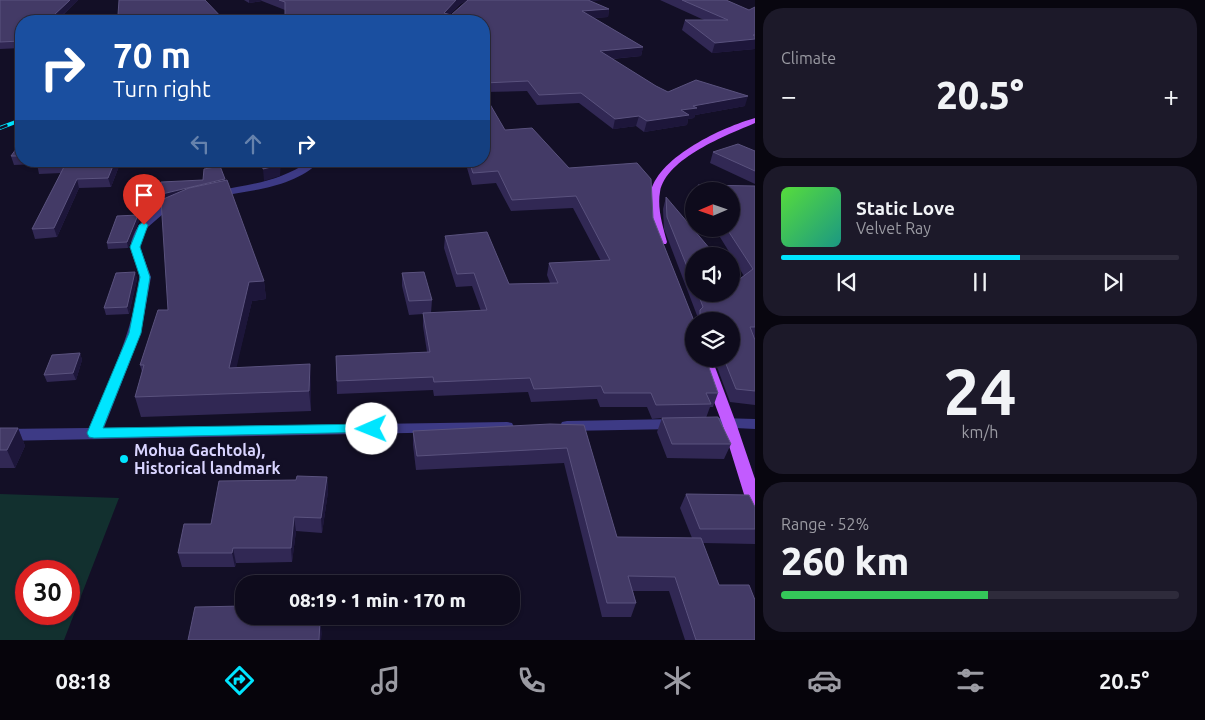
<!DOCTYPE html>
<meta charset="utf-8">
<style>
body{margin:0;font-family:Ubuntu,sans-serif;background:#1c1929;color:#f1f3f6;height:100vh;display:flex;flex-direction:column;font-size:19px;white-space:nowrap}
*{box-sizing:border-box;margin:0}
p{font-size:16px;color:#9b9ba3}
.icon{flex:none;width:28px;height:28px;fill:none;stroke:currentColor;stroke-width:2;stroke-linecap:round;stroke-linejoin:round}
.map{position:relative;flex:1;overflow:hidden}
.details{display:flex;flex-direction:column;gap:8px;padding:8px;background:#08060f;width:450px}
.details>*{flex:none}
.hud{position:absolute;left:15px;top:15px;width:475px;height:152px;border-radius:20px;box-shadow:0 1px 4px #0004,0 0 0 1px #2e2b3b;background:#1a4fa0;color:#fff;overflow:hidden}
.needle{width:32px;rotate:268deg}
.tools{position:absolute;left:685px;top:182px;display:grid;gap:10px}
.tools a{display:grid;place-items:center;width:55px;height:55px;border-radius:50%;background:#0e0b1c;box-shadow:0 1px 4px #0004,0 0 0 1px #2e2b3b;font-size:25px}
.speed{position:absolute;left:15px;top:560px;display:flex;gap:10px;font-size:25px;font-weight:700;text-align:center}
.speed>*{display:grid;place-content:center;width:65px;height:65px;border-radius:50%;background:#0e0b1c;box-shadow:0 1px 4px #0004,0 0 0 1px #2e2b3b;line-height:1}
.speed .limit{border:8px solid #d22;background:#fff;color:#111}
.pin{position:absolute;display:grid;place-items:center;width:42px;height:42px;color:#fff;margin:-51px -21px;border-radius:50% 50% 50% 0;rotate:-45deg;box-shadow:0 0 5px #0007}
.pin .icon{rotate:45deg}
.me{position:absolute;width:55px;margin:-28px;rotate:269deg;stroke-linejoin:round;filter:drop-shadow(0 0 4px #0008)}
.turn{display:flex;align-items:center;gap:18px;height:105px;padding:0 15px;font-size:22px}
.turn .icon{width:65px;height:65px;stroke-width:2.5}
.turn b{display:block;font-size:35px;line-height:42px}
.lanes{display:flex;align-items:center;height:48px;padding:0 15px;background:#0003;justify-content:center;gap:25px;direction:ltr}
.lanes .off{opacity:.35}
.big{font-size:38px;font-weight:800;line-height:1.1}
.details .tile{flex:1;display:flex;flex-direction:column;justify-content:center;gap:8px;min-width:0;padding:0 18px;border-radius:20px;background:#1c1929}
.details .dial{align-items:center;gap:0}
.dial b{font-size:65px;line-height:1}
.song{display:flex;align-items:center;gap:15px}
.cover{width:60px;height:60px;border-radius:8px;background:linear-gradient(135deg,hsl(110 70% 55%),hsl(170 70% 35%))}
.played{height:5px;border-radius:2px;background:linear-gradient(90deg,#00e5ff 60%,#2e2b3b 60%)}
.keys{display:flex;justify-content:space-around;direction:ltr}
.heat{display:flex;justify-content:space-between;align-items:center;font-size:28px;direction:ltr}
.charge{height:8px;border-radius:4px;background:linear-gradient(90deg,#34c759 52%,#2e2b3b 0)}
.trip{position:absolute;left:235px;top:575px;width:285px;height:50px;border-radius:20px;background:#0e0b1c;box-shadow:0 1px 4px #0004,0 0 0 1px #2e2b3b;font-weight:800;line-height:50px;text-align:center}
.menu{display:flex;height:80px;justify-content:space-around;align-items:center;background:#06040b;color:#9b9ba3}
.menu .icon{width:35px;height:35px}
.menu .on{color:#00e5ff}
.menu b{font-size:22px;color:#f1f3f6}
main{display:flex;flex:1;min-height:0}
.map>svg:first-child{display:block}
.green{fill:#12302f;fill-rule:evenodd}
.lines{fill:none;stroke-linecap:round;stroke-linejoin:round}
.minor{fill:#3d3a85;fill-rule:evenodd}
.major{fill:#c25bff;fill-rule:evenodd}
.rail-far1-casing{stroke:#00e5ff;stroke-width:3}
.rail-casing{stroke:#00e5ff;stroke-width:4}
.rail-far1{stroke:#130f26;stroke-width:2;stroke-dasharray:5.5;stroke-linecap:butt}
.rail{stroke:#130f26;stroke-width:2.5;stroke-dasharray:8;stroke-linecap:butt}
.wall{fill:#312854}
.shaded-wall{fill:#1d163a}
.building{fill:#433a66;stroke:#5a527e}
.route{fill:#00e5ff;stroke:#0095a6}
.poi-dot{fill:#00e5ff;stroke:#130f26;stroke-width:2}
.labels{text-anchor:middle;dominant-baseline:central;stroke-width:5;stroke-linejoin:round;paint-order:stroke}
.near-poi-label{font-size:16px;font-weight:bold;fill:#d9d4ff;stroke:#130f26;text-anchor:start}
</style>
<main>
<div class="map">
<svg width="755" height="640" viewBox="0 0 755 640">
<rect width="100%" height="100%" fill="#130f26"/>
<path class="green" d="M0,494L119,498L64,640H0ZM26,571H69V614H26Z"/>
<g class="lines">
<path class="minor" d="M310,161H320C294,188 251,190 216,197L211,194L216,191C252,184 278,182 310,161Z
M177,202L182,205L181,207L163,214L148,227L143,236L140,247L151,277L141,333L104,428L507,422L512,423L514,427L512,431L0,441V429L89,428C109,380 133,332 139,280C141,264 125,254 133,236C141,217 158,207 177,202Z
M720,418L755,419V429L715,427L713,423L715,419Z
M675,419L680,420L682,424L680,428L675,429L567,431L562,430L560,426L562,422L567,421Z"/>
<path class="major" d="M755,118V123C727,135 666,158 660,192C657,208 663,227 667,242L666,244H658C654,237 653,227 651,218C650,210 648,200 651,191C660,156 723,127 755,118Z
M698,359H712L736,423L755,479V511L749,509L747,504L722,423Z"/>
<g class="rail-far1-casing">
<path id="rail-far1" d="M278,21L299,13"/>
</g>
<g class="rail-casing">
<path id="rail" d="M0,128L21,120"/>
</g>
<use href="#rail-far1" class="rail-far1"/>
<use href="#rail" class="rail"/>
</g>
<path class="wall" d="M0,0H78L62,16L225,21H21V48L0,49Z
M244,0H468L460,4L450,14L451,15L592,2L609,9L608,17L594,18L643,47L641,56L612,59L656,86L668,92L745,106L695,115L694,118L688,119L687,125L644,132L636,126L613,129L579,103L537,105L527,91L484,92V21H285V10L262,1L249,3Z
M660,0H726L755,49L712,53L682,30L685,20H704Z
M505,130L653,218L694,359L718,393L713,407H710L706,418L731,444L724,459L667,458L657,432L662,418L652,419L647,407H600L597,399L531,402L528,392L434,396L433,390L337,394L336,356L427,352L423,326V314L409,315L402,286V273L432,300L431,313L481,311L472,286L456,287L444,248L445,236L509,284L550,283L547,275L549,263L601,261L573,208L511,211L496,183L472,185L465,161H484Z
M21,142V161H121L111,187L79,188L57,237L35,239L32,229L61,173L39,174L37,164L14,165L11,156Z
M755,151V184L710,163L713,152Z
M225,179L264,281L266,299L252,301L236,367L311,384V411L141,417L135,397L142,372L140,365L168,310Z
M698,185L755,186V405L730,402L714,359H731V321H696L698,318L664,229L663,209L666,197L694,256V294H731L737,281L744,276L715,229H731V191H696Z
M138,215L139,221L128,248L108,249L107,243Z
M135,272L137,279L129,314L106,315L104,308Z
M80,353L82,360L76,380L47,382L44,375Z
M584,425L617,537L692,538L680,508L686,494L755,507V544L703,543L719,585L755,640H685L669,591H633L636,603L631,617H602L564,463L416,470L413,445V431Z
M0,428H18L25,446L15,468H0Z
M327,477L328,492L322,533L296,531L292,562L236,563L235,567H182L178,553L211,524L296,480Z"/>
<path class="shaded-wall" d="M70,0H78L56,21L53,16Z
M249,0H261L262,1L249,3Z
M456,0H468L460,4L443,21L444,13Z
M579,0H602L579,4Z
M609,9L608,17L580,19L582,11Z
M753,35H755V49L712,53L715,43Z
M643,47L641,56L598,60L600,51Z
M748,96L745,106L695,115L694,118L688,119L687,125L644,132L647,121L693,106Z
M639,116L636,126L613,129L615,119Z
M115,161H121L111,187L108,178Z
M279,161H281L280,176L264,181L263,169Z
M77,179L79,188L57,237L54,228Z
M225,179L226,188L164,204L162,194Z
M138,215L139,221L128,248L127,242Z
M135,272L137,279L129,314L127,307Z
M264,281L266,299L252,301L232,387L229,368L249,282Z
M80,353L82,360L76,380L73,373Z
M310,364L311,384V411L309,391Z
M18,428L25,446L15,468L7,450Z
M327,477L328,492L322,533L321,518Z
M294,517L296,531L292,562L291,548Z
M233,548L236,563L235,567L232,553Z
M252,616H255L256,620L254,635L251,621Z
M320,620L322,634L321,640H319Z"/>
<path class="building" d="M0,0H70L53,16L118,15L119,0H205L225,21H21V41L0,42Z
M279,0H456L444,13L451,15L468,0H588L609,9L582,11L643,47L600,51L656,86L668,92L696,80L748,96L693,106L697,108L681,110L689,115L647,121L639,116L615,119L581,93L539,95L528,81L484,83V21H285V2Z
M682,0H726L749,10L755,7V35H753L755,36V39L715,43L685,20H728Z
M484,94L505,130L532,128L569,168L637,163L651,179L653,218L694,321V359H706L718,393H706L711,404L656,405L651,393H604L601,386L534,389L530,378L434,382L433,377L337,381L336,356L430,352L423,313L487,310L474,273L457,274L445,236L487,232L509,284L558,283L549,263L610,260L576,196L512,200L498,171L473,173L469,161H484Z
M21,142V156H11Z
M738,144L755,151V171L713,152Z
M38,161H115L108,178L77,179L54,228L32,229L66,163L37,164Z
M262,161H279V165L263,169Z
M220,166L225,179L162,194L161,182L203,180L204,169Z
M227,180L264,281L249,282L229,368L310,364L309,391L135,397L144,365H140L158,310H168L161,200L189,188Z
M698,185L755,186V327H750L755,340V391L736,389L724,359H731V321H700V310L703,307L698,294H731V274L737,281L753,269L727,229H731V191H702Z
M666,197L716,256H694V284L667,217Z
M138,215L127,242L107,243L117,216Z
M135,272L127,307L104,308L116,273Z
M424,272L432,300L409,301L402,273Z
M80,353L73,373L44,375L52,355Z
M718,417L731,444H672L662,418Z
M550,424L584,425L617,537L701,538L719,585H749L755,600V640H696L675,577L628,576L636,603H607L567,448L417,456L413,431Z
M0,428H18L7,450H0Z
M297,476L327,477L321,518L294,517L291,548H233L232,553H178L184,524H211L219,481L296,480Z
M686,494L749,495L755,507V529H700Z
M244,606V616H252L251,621L320,620L319,640H188L195,607Z"/>
<path class="route" d="M144,222L148,225L140,247L150,277L141,333L103,428L372,424L377,425L379,429L377,432L94,438L89,437L87,433L129,333L140,277L130,247L139,225Z"/>
<circle class="poi-dot" cx="124" cy="459" r="5"/>
<g class="labels">
<g class="near-poi-label">
<text x="134" y="450">Mohua Gachtola),<tspan x="134" dy="18">Historical landmark</tspan></text>
</g>
</g>
</svg>
<div class="tools">
<a><svg class="needle" viewBox="-14 -14 28 28"><path d="M0-13l5 13h-10z" fill="#e53935"/><path d="M0 13l5-13h-10z" fill="#9b9ba3"/></svg></a>
<a><svg class="icon" aria-label="sound" viewBox="0 0 24 24"><path d="M4 9h4l5-4v14l-5-4H4zM17 9q2 3 0 6"/></svg></a>
<a><svg class="icon" aria-label="layers" viewBox="0 0 24 24"><path d="M12 4l9 5-9 5-9-5zM3 14l9 5 9-5"/></svg></a>
</div>
<div class="speed"><div class="limit">30</div></div>
<div class="pin" style="left:144px;top:225px;background:#d93025"><svg class="icon" aria-label="arrive" viewBox="0 0 24 24"><path d="M6 21V4h12l-3 4 3 4H6"/></svg></div>
<svg class="me" style="left:372px;top:429px" viewBox="-20 -20 40 40"><circle r="19" fill="#fff"/><path d="M0-13L10 11 0 6-10 11z" fill="#00e5ff"/></svg>
<div class="trip">08:19 · 1 min · 170 m</div>
<div class="hud">
<div class="turn"><svg class="icon" aria-label="right" viewBox="0 0 24 24"><path d="M7 20v-9h11M14 6l5 5-5 5"/></svg><div><b>70 m</b>Turn right</div></div>
<div class="lanes"><svg class="icon off" aria-label="left" viewBox="0 0 24 24"><path d="M17 20v-9H6M10 6l-5 5 5 5"/></svg><svg class="icon off" aria-label="ahead" viewBox="0 0 24 24"><path d="M12 20V5M6 11l6-6 6 6"/></svg><svg class="icon" aria-label="right" viewBox="0 0 24 24"><path d="M7 20v-9h11M14 6l5 5-5 5"/></svg></div>
</div>
</div>
<section class="details">
<div class="tile"><p>Climate</p>
<div class="heat"><a>−</a><b class="big">20.5°</b><a>+</a></div>
</div>
<div class="tile">
<div class="song"><i class="cover"></i><div><b>Static Love</b><p>Velvet Ray</p></div></div>
<div class="played"></div>
<div class="keys"><svg class="icon" aria-label="previous" viewBox="0 0 24 24"><path d="M18 5L8 12l10 7zM5 5v14"/></svg><svg class="icon" aria-label="pause" viewBox="0 0 24 24"><path d="M8 5v14M16 5v14"/></svg><svg class="icon" aria-label="next" viewBox="0 0 24 24"><path d="M6 5l10 7-10 7zM19 5v14"/></svg></div>
</div>
<div class="tile dial"><b>24</b><p>km/h</p></div>
<div class="tile"><p>Range · 52%</p><b class="big">260 km</b><div class="charge"></div></div>
</section>
</main>
<nav class="menu">
<b>08:18</b>
<svg class="icon on" aria-label="directions" viewBox="0 0 24 24"><path d="M12 3l9 9-9 9-9-9zM9 14v-3h6M13 9l2 2-2 2"/></svg>
<svg class="icon" aria-label="music" viewBox="0 0 24 24"><path d="M9 18V5l10-2v13"/><circle cx="6" cy="18" r="3"/><circle cx="16" cy="16" r="3"/></svg>
<svg class="icon" aria-label="phone" viewBox="0 0 24 24"><path d="M5 4h4l2 5-3 2q2 4 5 5l2-3 5 2v4C11 20 4 13 5 4z"/></svg>
<svg class="icon" aria-label="climate" viewBox="0 0 24 24"><path d="M12 3v18M4 7l16 10M4 17L20 7"/></svg>
<svg class="icon" aria-label="car" viewBox="0 0 24 24"><path d="M5 17H2v-5l4-1 3-4h7l3 4 3 1v5h-3M9 17h6M6 11h13"/><circle cx="7" cy="17" r="2"/><circle cx="17" cy="17" r="2"/></svg>
<svg class="icon" aria-label="filters" viewBox="0 0 24 24"><path d="M4 7h16M4 17h16"/><circle cx="9" cy="7" r="2"/><circle cx="15" cy="17" r="2"/></svg>
<b>20.5°</b>
</nav>
